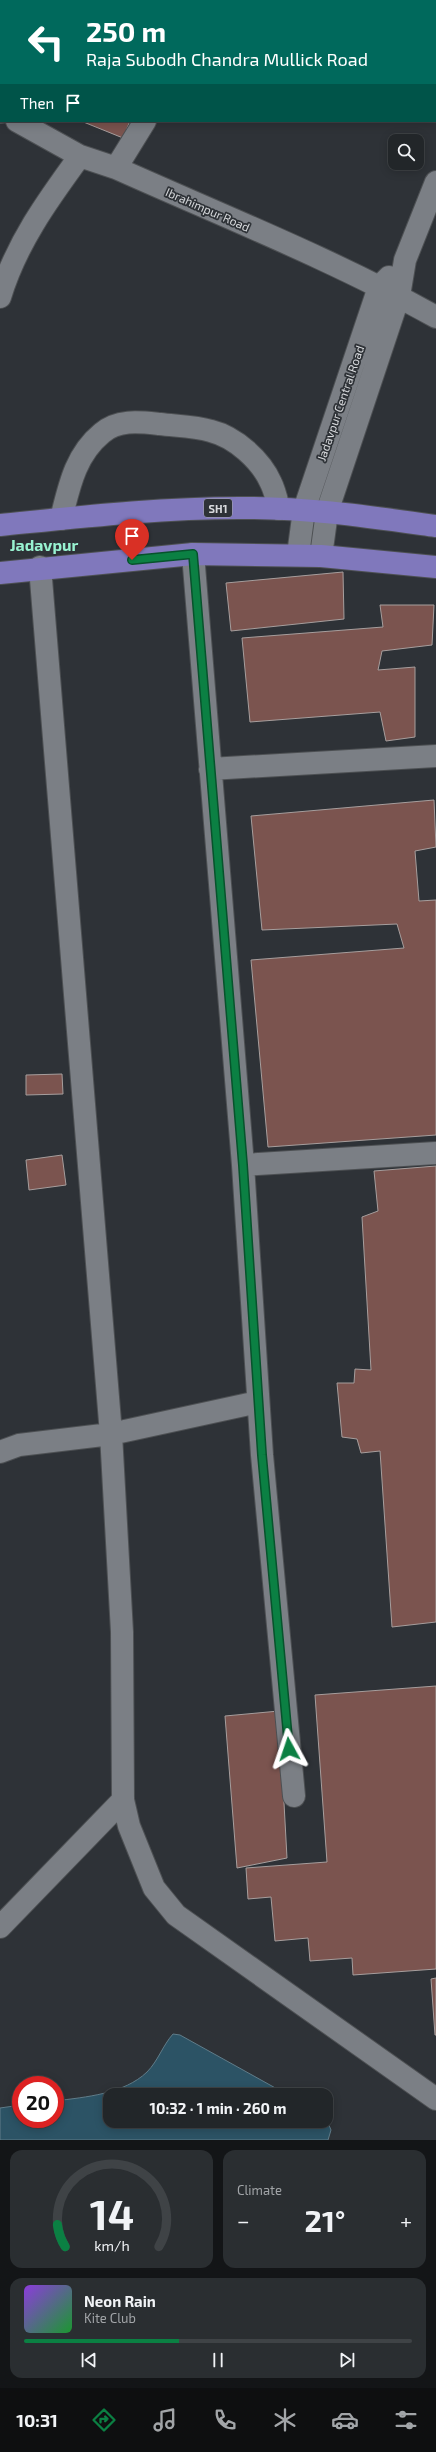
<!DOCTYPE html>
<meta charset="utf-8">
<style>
body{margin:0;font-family:"Exo 2",sans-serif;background:#2a2e31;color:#f1f3f6;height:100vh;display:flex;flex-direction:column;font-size:15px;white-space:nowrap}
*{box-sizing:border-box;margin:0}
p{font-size:13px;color:#a2a5a8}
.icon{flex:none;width:22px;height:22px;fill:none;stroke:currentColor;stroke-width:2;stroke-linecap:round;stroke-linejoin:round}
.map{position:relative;height:2140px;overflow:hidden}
.drawer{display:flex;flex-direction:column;gap:10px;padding:10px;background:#131517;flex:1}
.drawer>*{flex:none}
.banner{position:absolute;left:0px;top:0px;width:436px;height:122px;box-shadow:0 2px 10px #0003,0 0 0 1px #3f4346;background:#00695c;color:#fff;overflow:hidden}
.fabs{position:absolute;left:388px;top:134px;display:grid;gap:8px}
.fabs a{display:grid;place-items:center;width:36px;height:36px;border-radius:8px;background:#222629;box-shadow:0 2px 10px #0003,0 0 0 1px #3f4346;font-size:20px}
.speed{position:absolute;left:12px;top:2076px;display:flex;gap:8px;font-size:20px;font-weight:700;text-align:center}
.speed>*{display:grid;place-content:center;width:52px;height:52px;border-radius:50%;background:#222629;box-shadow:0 2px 10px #0003,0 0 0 1px #3f4346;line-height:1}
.speed .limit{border:6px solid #d22;background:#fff;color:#111}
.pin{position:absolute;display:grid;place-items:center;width:34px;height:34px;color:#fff;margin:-41px -17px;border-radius:50% 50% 50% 0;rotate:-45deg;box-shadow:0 0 4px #0007}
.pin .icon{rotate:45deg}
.me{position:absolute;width:44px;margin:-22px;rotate:355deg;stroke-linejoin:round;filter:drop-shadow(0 0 3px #0008)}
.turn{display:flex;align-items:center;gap:14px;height:84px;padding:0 20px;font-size:18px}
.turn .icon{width:52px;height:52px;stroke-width:2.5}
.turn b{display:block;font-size:28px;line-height:34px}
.then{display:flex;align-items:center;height:38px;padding:0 20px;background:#0003;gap:8px;font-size:15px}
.big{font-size:30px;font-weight:700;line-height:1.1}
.drawer .card{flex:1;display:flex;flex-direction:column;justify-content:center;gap:6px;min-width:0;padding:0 14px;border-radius:12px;background:#2a2e31}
.drawer .dial{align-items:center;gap:0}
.dial svg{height:104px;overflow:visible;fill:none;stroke:#3f4346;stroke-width:7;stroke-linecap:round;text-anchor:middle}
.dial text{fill:#f1f3f6;stroke:none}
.song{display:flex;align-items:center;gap:12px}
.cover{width:48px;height:48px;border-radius:6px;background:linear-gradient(135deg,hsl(270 70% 55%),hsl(130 70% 35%))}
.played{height:4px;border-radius:2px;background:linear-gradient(90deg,#0b8043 40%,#3f4346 40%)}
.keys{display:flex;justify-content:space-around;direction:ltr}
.heat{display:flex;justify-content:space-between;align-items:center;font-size:22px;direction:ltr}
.drawer .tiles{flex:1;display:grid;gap:10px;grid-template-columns:1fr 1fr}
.card:last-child{grid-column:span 2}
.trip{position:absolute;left:103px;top:2088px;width:230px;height:40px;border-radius:12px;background:#222629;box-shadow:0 2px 10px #0003,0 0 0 1px #3f4346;font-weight:700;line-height:40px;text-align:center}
.tab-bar{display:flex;height:64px;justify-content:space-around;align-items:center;background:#0e0f10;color:#a2a5a8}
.tab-bar .icon{width:28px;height:28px}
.tab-bar .active{color:#0b8043}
.tab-bar b{font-size:18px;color:#f1f3f6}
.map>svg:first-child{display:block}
.water{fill:#2c5365;stroke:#607c89}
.building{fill:#7b544f;stroke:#a69e9d}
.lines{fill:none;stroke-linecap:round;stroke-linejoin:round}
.minor-casing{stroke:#4d5053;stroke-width:24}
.major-casing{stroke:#4d5053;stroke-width:24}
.minor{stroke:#7b7f85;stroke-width:22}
.major{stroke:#8078bc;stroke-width:22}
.route-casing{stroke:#07532c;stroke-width:10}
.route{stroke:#0b8043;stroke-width:7}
.labels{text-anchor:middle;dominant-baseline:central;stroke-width:3.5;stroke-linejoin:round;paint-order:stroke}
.shield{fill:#2e3237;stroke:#a5a8ab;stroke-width:1}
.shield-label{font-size:11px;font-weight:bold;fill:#d8dadd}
.street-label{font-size:12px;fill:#d8dadd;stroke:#2e3237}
.district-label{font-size:16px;font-weight:bold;fill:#98f3d1;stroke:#2e3237}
</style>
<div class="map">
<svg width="436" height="2140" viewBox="0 0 436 2140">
<rect width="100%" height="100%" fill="#2e3237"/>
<path class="water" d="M173,2034L180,2035L288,2095H110V2121H326V2118L331,2130L328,2140H0V2108L21,2105V2119H55V2101C86,2097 124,2094 147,2072C158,2061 163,2045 173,2034Z"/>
<path class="building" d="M113,0H185L188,1H113Z
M81,121H130L123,138Z
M343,572L344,619L231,631L226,583Z
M380,605H434L432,645L382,651L378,670L415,667V737L386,741L380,712L250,722L242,638L383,627Z
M434,800L436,847L415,851L419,901L436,900V1135L268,1147L251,960L404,948L397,924L262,930L251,816Z
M62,1074L63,1094L26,1095V1075Z
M62,1155L66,1185L29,1190L26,1160Z
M436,1166V1622L392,1627L380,1451L361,1453L357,1439L342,1437L337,1383H354L355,1369L371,1370L362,1217L378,1211L374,1171Z
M436,1686V1969L353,1975L352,1958L310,1961L308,1938L275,1941L271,1897L248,1899L246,1868L327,1862L315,1695Z
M279,1711L287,1858L237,1868L225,1716Z
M436,1978V2035H435L431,1979Z"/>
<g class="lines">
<g class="minor-casing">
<path id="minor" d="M211,1L212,0
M0,111L1,112
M17,121L80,156L116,168C223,216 334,260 436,317
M116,168L145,121
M0,297C16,244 47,201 80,156
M61,519C69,487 75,455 102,433C118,419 140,422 160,424C176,426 195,426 211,431C235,437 261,460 271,483C275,491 277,501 279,509
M193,554L243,1165L262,1455L294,1796
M298,555L304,510L379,287L389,277
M321,556L327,512L399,296L405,260L436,182
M40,567L111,1434L122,1632L123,1800L129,1826L154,1888L176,1915L436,2099
M210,769L436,756
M243,1165L436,1153
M0,1452L19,1445L111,1434L258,1402
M0,1927L123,1800"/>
</g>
<g class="major-casing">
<path id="major" d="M0,525C80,517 159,508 239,508C305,507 371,517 436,526
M0,573L193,554L321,556L436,567"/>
</g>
<use href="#minor" class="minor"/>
<use href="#major" class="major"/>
</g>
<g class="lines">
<g class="route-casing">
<path id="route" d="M132,560L193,554L243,1165L262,1455L289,1749"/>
</g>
<use href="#route" class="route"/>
</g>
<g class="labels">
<rect class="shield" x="204" y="499" width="28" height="18" rx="3"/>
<g class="shield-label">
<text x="218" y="508">SH1</text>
</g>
<g class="street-label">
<text transform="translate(208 209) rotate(24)">Ibrahimpur Road</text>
<text transform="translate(340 403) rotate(-71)">Jadavpur Central Road</text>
</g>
<g class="district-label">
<text x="44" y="544">Jadavpur</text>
</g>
</g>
</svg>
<div class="fabs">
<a><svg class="icon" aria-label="search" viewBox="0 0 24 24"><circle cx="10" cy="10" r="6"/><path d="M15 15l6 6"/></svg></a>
</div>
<div class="speed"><div class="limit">20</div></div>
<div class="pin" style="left:132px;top:560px;background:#d93025"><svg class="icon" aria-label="arrive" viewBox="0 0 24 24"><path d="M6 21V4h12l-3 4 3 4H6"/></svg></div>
<svg class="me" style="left:289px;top:1749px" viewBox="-20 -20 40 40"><path d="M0-17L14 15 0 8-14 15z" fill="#0b8043" stroke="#fff" stroke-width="4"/></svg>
<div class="trip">10:32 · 1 min · 260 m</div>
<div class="banner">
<div class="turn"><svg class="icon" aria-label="left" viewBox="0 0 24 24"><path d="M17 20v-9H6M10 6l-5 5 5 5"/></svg><div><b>250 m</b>Raja Subodh Chandra Mullick Road</div></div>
<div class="then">Then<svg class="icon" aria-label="arrive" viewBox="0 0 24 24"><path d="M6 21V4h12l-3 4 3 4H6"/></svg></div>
</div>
</div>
<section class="drawer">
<div class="tiles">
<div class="card dial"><svg viewBox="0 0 100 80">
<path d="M14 69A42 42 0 1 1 86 69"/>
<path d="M14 69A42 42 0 0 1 8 52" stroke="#0b8043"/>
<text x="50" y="56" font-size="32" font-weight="700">14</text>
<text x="50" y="72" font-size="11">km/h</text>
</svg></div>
<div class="card"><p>Climate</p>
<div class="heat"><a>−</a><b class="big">21°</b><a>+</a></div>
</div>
<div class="card">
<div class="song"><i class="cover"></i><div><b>Neon Rain</b><p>Kite Club</p></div></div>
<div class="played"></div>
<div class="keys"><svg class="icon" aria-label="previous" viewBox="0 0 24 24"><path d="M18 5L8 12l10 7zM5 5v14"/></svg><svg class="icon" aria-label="pause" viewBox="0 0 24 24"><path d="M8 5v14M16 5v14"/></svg><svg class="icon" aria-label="next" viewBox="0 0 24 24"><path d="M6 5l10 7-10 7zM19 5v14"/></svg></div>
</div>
</div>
</section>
<nav class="tab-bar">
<b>10:31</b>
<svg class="icon active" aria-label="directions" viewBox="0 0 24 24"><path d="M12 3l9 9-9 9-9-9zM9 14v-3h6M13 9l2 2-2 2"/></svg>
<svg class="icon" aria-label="music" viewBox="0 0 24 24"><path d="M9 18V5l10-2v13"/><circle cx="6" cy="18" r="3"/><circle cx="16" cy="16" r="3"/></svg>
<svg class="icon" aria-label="phone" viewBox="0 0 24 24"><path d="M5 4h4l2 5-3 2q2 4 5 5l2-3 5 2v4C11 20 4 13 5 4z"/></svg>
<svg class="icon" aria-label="climate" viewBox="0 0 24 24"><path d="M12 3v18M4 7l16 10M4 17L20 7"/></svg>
<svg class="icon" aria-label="car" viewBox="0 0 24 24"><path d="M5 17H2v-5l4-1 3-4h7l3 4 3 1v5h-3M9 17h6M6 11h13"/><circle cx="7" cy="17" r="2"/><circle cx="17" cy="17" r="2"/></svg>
<svg class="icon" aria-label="filters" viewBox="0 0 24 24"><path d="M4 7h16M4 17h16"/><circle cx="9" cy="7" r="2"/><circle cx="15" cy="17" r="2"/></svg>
</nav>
